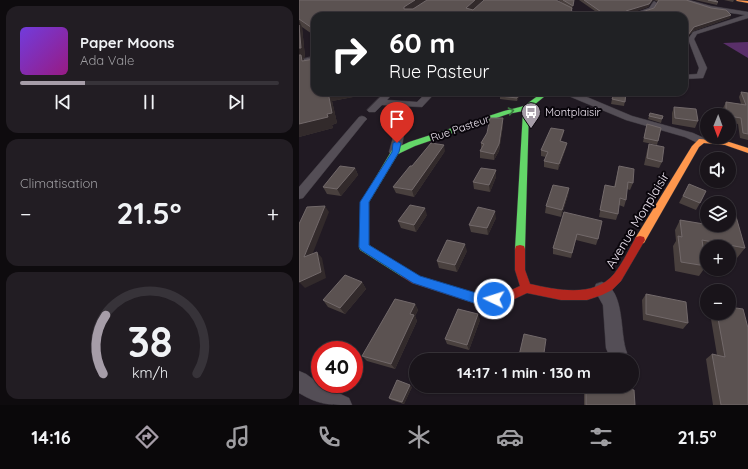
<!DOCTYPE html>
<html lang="fr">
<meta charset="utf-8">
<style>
body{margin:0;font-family:Quicksand,sans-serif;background:#221d23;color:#f1f3f6;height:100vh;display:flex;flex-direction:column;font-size:15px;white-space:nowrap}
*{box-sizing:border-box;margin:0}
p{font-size:13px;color:#9f9ea2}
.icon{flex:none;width:22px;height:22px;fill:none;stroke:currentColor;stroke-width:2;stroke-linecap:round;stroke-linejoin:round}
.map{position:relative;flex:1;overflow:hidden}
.side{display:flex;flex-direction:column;gap:6px;padding:6px;background:#0e0b0e;width:299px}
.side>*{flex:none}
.banner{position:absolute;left:12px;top:12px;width:377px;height:84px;border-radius:12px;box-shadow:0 1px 3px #0004,0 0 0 1px #373339;background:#202124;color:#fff;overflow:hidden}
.needle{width:26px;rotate:181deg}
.tools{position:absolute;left:401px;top:108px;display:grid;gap:8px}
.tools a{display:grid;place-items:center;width:36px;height:36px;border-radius:50%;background:#19141a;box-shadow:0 1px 3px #0004,0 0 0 1px #373339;font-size:20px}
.speed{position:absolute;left:12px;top:341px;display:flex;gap:8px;font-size:20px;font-weight:700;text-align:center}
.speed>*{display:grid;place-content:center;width:52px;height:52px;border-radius:50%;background:#19141a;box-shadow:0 1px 3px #0004,0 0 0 1px #373339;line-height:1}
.speed .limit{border:6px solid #d22;background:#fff;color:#111}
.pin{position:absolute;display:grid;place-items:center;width:34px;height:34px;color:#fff;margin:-41px -17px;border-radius:50% 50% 50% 0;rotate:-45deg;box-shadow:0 0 4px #0007}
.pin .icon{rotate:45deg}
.me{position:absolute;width:44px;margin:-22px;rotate:274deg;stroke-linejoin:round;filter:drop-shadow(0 0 3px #0008)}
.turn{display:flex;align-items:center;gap:14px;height:84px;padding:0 12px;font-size:18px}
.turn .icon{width:52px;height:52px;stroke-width:2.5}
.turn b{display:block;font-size:28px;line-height:34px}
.big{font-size:30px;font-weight:700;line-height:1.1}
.side .widget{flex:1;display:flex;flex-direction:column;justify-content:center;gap:6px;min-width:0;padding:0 14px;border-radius:12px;background:#221d23}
.side .dial{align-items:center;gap:0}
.dial svg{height:104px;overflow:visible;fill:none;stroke:#373339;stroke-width:7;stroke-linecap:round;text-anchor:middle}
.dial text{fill:#f1f3f6;stroke:none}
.song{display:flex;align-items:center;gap:12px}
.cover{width:48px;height:48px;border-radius:6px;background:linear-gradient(135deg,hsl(260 70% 55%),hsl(310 70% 35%))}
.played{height:4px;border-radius:2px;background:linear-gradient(90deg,#a69da8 25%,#373339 25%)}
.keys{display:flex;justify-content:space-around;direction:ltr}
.heat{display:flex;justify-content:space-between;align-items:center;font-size:22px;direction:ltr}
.trip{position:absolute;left:110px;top:353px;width:230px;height:40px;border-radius:20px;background:#19141a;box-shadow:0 1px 3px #0004,0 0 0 1px #373339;font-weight:700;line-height:40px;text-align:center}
.tabs{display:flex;height:64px;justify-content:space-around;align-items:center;background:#0a080a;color:#9f9ea2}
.tabs .icon{width:28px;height:28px}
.tabs .selected{color:#a69da8}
.tabs b{font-size:18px;color:#f1f3f6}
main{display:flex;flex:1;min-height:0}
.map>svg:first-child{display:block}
.forest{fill:#592f69}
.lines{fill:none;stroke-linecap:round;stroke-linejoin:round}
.street-casing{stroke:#3b363d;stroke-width:1}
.fast-casing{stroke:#3b363d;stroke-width:1}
.slow-casing{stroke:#3b363d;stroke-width:1}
.jam-casing{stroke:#3b363d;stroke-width:1}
.street{fill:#544e56;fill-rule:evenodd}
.fast{fill:#63d668;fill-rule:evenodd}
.slow{fill:#ff974d;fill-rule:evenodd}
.jam{fill:#b3261e;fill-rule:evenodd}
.wall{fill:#49403e}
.shaded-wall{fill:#322a2b}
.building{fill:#5b5251;stroke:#72696a}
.oneway{stroke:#3a783e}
.route{fill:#1a73e8;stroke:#114b97}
.labels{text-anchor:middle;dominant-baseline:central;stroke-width:4;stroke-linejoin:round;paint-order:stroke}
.far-poi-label{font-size:11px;fill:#ede4f0;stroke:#09050b;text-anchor:start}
.far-street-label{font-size:11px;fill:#ede4f0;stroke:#09050b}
.street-label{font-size:13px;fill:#ede4f0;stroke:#09050b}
</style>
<main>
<section class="side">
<div class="widget">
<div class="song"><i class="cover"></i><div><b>Paper Moons</b><p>Ada Vale</p></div></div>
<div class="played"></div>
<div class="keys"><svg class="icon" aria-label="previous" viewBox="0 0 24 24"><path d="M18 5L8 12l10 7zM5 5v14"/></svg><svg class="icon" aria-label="pause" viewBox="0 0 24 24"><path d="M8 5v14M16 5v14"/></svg><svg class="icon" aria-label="next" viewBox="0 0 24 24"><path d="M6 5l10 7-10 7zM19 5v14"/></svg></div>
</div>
<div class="widget"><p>Climatisation</p>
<div class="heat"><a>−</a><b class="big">21.5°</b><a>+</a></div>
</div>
<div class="widget dial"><svg viewBox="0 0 100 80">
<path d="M14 69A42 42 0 1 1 86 69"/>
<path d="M14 69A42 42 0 0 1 16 24" stroke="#a69da8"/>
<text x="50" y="56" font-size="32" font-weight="700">38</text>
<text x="50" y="72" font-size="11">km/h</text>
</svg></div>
</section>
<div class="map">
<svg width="449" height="405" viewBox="0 0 449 405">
<rect width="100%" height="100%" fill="#211a23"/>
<path class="forest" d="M449,42V58L424,43Z"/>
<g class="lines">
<g class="street-casing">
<path id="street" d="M250,0H256L265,7L284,16C271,16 259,9 250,0Z
M382,0H390L412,6L449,12V18L398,34L395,39L408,68L404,78L385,79V75L398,74L400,68L389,39L394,32L446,15L411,10Z
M355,1L358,3L354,10L336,16H327L350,8Z
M16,56V60L0,64V60Z
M86,92H95L88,100L118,102L128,92H137L123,107L83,105L76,112H70L68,110Z
M265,92H276L333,116L394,133L407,139L408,141L407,143H399L386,137L327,120L272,97Z
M63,116L66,117L68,119L66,121L4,198L0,199V187L60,117Z
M104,123L109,126L105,134L102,152L100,154H92L90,152L95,134L100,124Z
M303,282C327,291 320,333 328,353L325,360H312L307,348L304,305L295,289L297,284Z
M0,371L7,374L22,385L50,398L53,405C30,405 20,405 0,393Z"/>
</g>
<g class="fast-casing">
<path id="fast" d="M244,92H251L230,109L226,249L225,252L221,253L217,252L216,249L224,111L209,114L116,146L99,154L70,202V245L110,270L111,273L110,276L106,278L102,276L61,250L60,247L62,202L93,150L110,142L205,111L225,106Z"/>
</g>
<g class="slow-casing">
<path id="slow" d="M437,0L449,1V3L438,1Z
M400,139L427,141L449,148V153L426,145L405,143L400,147L345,243L341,244L337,243L336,240L337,237L393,146Z"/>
</g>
<g class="jam-casing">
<path id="jam" d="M341,236L345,237L346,240L322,281L313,290L303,295L288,300H262L228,293L207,303L184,306L113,283L102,276L101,273L102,270L106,268L120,276L184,296L206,293L221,286L216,270V249L217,246L221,245L225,246L226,249V270L231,284C258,290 295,298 315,274C324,263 330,249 337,237Z"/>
</g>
<use href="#street" class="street"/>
<use href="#fast" class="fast"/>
<use href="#slow" class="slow"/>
<use href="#jam" class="jam"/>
</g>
<path class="wall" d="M0,0L174,10L265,4L259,0H275L273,9L173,16H16V36L3,27L6,57L4,58L16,92H52L54,97L33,101L38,123L33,125L34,128L0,137Z
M280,0H354L349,7L328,14H337L355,8L359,2L355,0H387L431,18L394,31L389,36L388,41H385V16H303Z
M396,0H416L419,2L418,5Z
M425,0H435L434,2Z
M101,92H122L117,97L102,95Z
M222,92L218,101L201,99V96Z
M288,92H329L328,95H327L325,106L312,104L313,99L315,95Z
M442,92L449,93V140L441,138L439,124L430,122V115H424V108L427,102L442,104L440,97Z
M375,107L399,121L396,128L373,124V113Z
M351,113L363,119L362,123L349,119Z
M204,118V125L200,151L195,160L181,158V151L182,149V143Z
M347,127L359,141L358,145L344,142Z
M265,130L264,135L262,141L267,148L259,170L245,167V161L247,157L242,156V150Z
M350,144L363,162L360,168L345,165L348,151Z
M146,151L115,197L97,193L94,187Z
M320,166L334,183L331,190L328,189L327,200L325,207L320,205L319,214L317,220L300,217L306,185L315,187Z
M56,168L59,175L42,196L28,194L24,187Z
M197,170V177L191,192L175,189L174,182Z
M390,184L401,203L397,210L380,203Z
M270,188L269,195L262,217L246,213L247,206Z
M408,208V225H430L446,248L438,258L430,256V247H408V252H405L407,266L400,276L376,271L374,246L377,241L376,230L381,220L408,225L405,212Z
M265,212L299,239L297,245L277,240L272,258L254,254V248Z
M128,215L117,232L102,228L99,221Z
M197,218L189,235L172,232L170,225Z
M168,251L158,272L140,268L138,261Z
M63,282L67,289L46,314L29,307L24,300Z
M347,294L389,323L384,329L344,320L343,300Z
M116,304L119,310L116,316L118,321L96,369L68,361L63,356Z
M411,313H430L449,405H414L407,359L413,354L418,355Z
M181,320L170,350L148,344L146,339Z
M215,386H240L239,393L215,387Z
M285,386H312L336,405H285Z
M113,387L105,404L92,400L90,398Z"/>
<path class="shaded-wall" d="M116,0H128L107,15L105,9V7Z
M176,0H184L168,16L167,8Z
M353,0H354L349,7L327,15V11Z
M432,15L431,18L394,31L388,38L389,35L395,27Z
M0,20L3,27L6,57L4,58L7,64L0,59Z
M29,92H52L54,97L33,101L38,123L33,125L34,128L0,137V124L28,114Z
M116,92H122L117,97Z
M221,92H222L218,101V98Z
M204,118V125L200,151L195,160V154Z
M265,130L264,135L260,146L261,141Z
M268,143L267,148L259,170L260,164Z
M145,145L146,151L115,197L113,190Z
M56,168L59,175L42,196L38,189Z
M197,170V177L191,192L190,185Z
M270,188L269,195L262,217L263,210Z
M26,206L30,212L10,263L5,257Z
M126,208L128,215L117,232L115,225Z
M196,211L197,218L189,235L188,228Z
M166,244L168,251L158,272L156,265Z
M18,252L23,258L27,278L6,288L0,282Z
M63,282L67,289L46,314L41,308Z
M116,304L119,310L116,316L118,321L96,369L92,364L111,314Z
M179,314L181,320L170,350L168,345Z
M111,385L113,387L105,404L103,402Z"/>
<path class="building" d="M0,0H116L105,7V9H114L128,0H176L167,8L174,10L185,0H257L273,8L271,16H173L154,14L150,16H16V30L0,19Z
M264,0H275L274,6Z
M285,0H353L350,4L327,11V14H337L355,8L360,0H387L412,8L427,10L432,15L395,27L389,35V37H385V16H308Z
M409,0H416L419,2Z
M0,25L2,48H0Z
M0,55H2L3,61L16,59V92H29L33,113L28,114L29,117L0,124Z
M203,92H221L218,98L201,96Z
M316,92H327L326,102L313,99Z
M442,92L449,93V134L444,133L442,118L430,116V115H427V102L447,105Z
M375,107L397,109L399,121L376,118Z
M351,113L364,116L363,119L350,116Z
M191,118H204L200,144L195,154L181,151L185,144L182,143L188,133Z
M348,124L362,128L359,141L345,138Z
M252,128L265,130L261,141L268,143L260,164L245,161L249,152L242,150Z
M132,143L145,145L113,190L94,187L111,166H113Z
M350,144L365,147L363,162L348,158Z
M41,166L56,168L38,189L24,187Z
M320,166L335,169L334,183L329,182L327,200L321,198L319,214L301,210L306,185L316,187Z
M182,168L197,170L190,185L174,182Z
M390,184L407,191L401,203L384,196Z
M254,185L270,188L263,210L247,206Z
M111,205L126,208L115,225L99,221Z
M430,205L434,206L446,248L403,240L407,266L382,262L379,236L383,237L381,220L417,226L416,225H430Z
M26,206L5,257L18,252L22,272L0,282V224L8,207Z
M179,207L196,211L188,228L170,225Z
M265,212L303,221L299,239L278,234L273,253L254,248Z
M148,240L166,244L156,265L138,261Z
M46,275L63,282L41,308L24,300Z
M347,294L387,302L389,323L347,314Z
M96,299L116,304L111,314L115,315L92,364L63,356Z
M430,307L444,309L449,328V405H422L413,354L426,357L418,313H430Z
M159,309L179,314L168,345L146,339Z
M225,334L247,339L244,360H219Z
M98,380L111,385L103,402L90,398Z
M227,386H240L239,389Z
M287,386H312L335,390L336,405H287Z"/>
<defs><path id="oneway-chevron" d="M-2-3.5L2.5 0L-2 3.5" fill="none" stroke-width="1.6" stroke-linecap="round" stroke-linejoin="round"/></defs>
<use class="oneway" href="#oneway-chevron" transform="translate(212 111) rotate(-12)"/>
<path class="route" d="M98,141L102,143L100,152L70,202V245L121,276L184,295L195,294L200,296L201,299L200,303L184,306L114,283L62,250L60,247L61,202L93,152L94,143Z"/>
<defs>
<g id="bus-pin" transform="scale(1)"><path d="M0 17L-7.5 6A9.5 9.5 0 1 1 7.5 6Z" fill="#a69da8" stroke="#09050b"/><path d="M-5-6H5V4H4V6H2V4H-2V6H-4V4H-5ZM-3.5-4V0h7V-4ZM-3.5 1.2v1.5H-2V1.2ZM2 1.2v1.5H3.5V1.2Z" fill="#fff"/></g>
</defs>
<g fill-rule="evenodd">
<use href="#bus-pin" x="232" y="112"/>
</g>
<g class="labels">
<g class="far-poi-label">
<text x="246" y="112">Montplaisir</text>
</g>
<g class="far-street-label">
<text transform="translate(161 128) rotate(-19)">Rue Pasteur</text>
</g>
<g class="street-label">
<text transform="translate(338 220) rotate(-59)">Avenue Monplaisir</text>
</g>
</g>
</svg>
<div class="tools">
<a><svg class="needle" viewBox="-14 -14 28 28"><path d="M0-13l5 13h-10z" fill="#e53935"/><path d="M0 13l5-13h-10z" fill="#9f9ea2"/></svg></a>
<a><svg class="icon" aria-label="sound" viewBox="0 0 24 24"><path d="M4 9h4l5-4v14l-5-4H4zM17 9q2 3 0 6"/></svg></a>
<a><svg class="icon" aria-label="layers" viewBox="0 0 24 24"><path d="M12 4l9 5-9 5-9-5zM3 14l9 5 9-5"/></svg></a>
<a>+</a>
<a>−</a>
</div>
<div class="speed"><div class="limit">40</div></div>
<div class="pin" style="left:98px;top:143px;background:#d93025"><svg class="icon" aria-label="arrive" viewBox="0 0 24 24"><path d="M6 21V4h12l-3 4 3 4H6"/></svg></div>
<svg class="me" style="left:195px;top:299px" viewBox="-20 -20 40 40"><circle r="17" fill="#1a73e8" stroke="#fff" stroke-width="3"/><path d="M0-11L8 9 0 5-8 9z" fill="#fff"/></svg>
<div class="trip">14:17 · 1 min · 130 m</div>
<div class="banner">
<div class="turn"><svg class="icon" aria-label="right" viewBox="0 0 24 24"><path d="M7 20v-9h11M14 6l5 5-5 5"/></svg><div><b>60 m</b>Rue Pasteur</div></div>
</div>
</div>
</main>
<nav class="tabs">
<b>14:16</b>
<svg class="icon selected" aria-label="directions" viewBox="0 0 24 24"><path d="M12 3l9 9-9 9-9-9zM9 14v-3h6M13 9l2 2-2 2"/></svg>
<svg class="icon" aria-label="music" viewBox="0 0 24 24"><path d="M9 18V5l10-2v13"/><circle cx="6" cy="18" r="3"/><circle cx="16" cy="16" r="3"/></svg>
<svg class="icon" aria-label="phone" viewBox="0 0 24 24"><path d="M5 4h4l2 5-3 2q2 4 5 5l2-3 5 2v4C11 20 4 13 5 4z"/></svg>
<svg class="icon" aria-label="climate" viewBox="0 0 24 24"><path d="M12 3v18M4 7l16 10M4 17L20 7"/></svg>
<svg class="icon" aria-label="car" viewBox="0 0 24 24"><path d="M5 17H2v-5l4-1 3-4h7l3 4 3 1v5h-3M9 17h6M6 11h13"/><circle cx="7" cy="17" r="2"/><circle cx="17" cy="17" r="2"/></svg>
<svg class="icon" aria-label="filters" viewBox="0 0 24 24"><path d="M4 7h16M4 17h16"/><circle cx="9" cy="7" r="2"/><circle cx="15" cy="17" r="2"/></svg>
<b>21.5°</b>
</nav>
